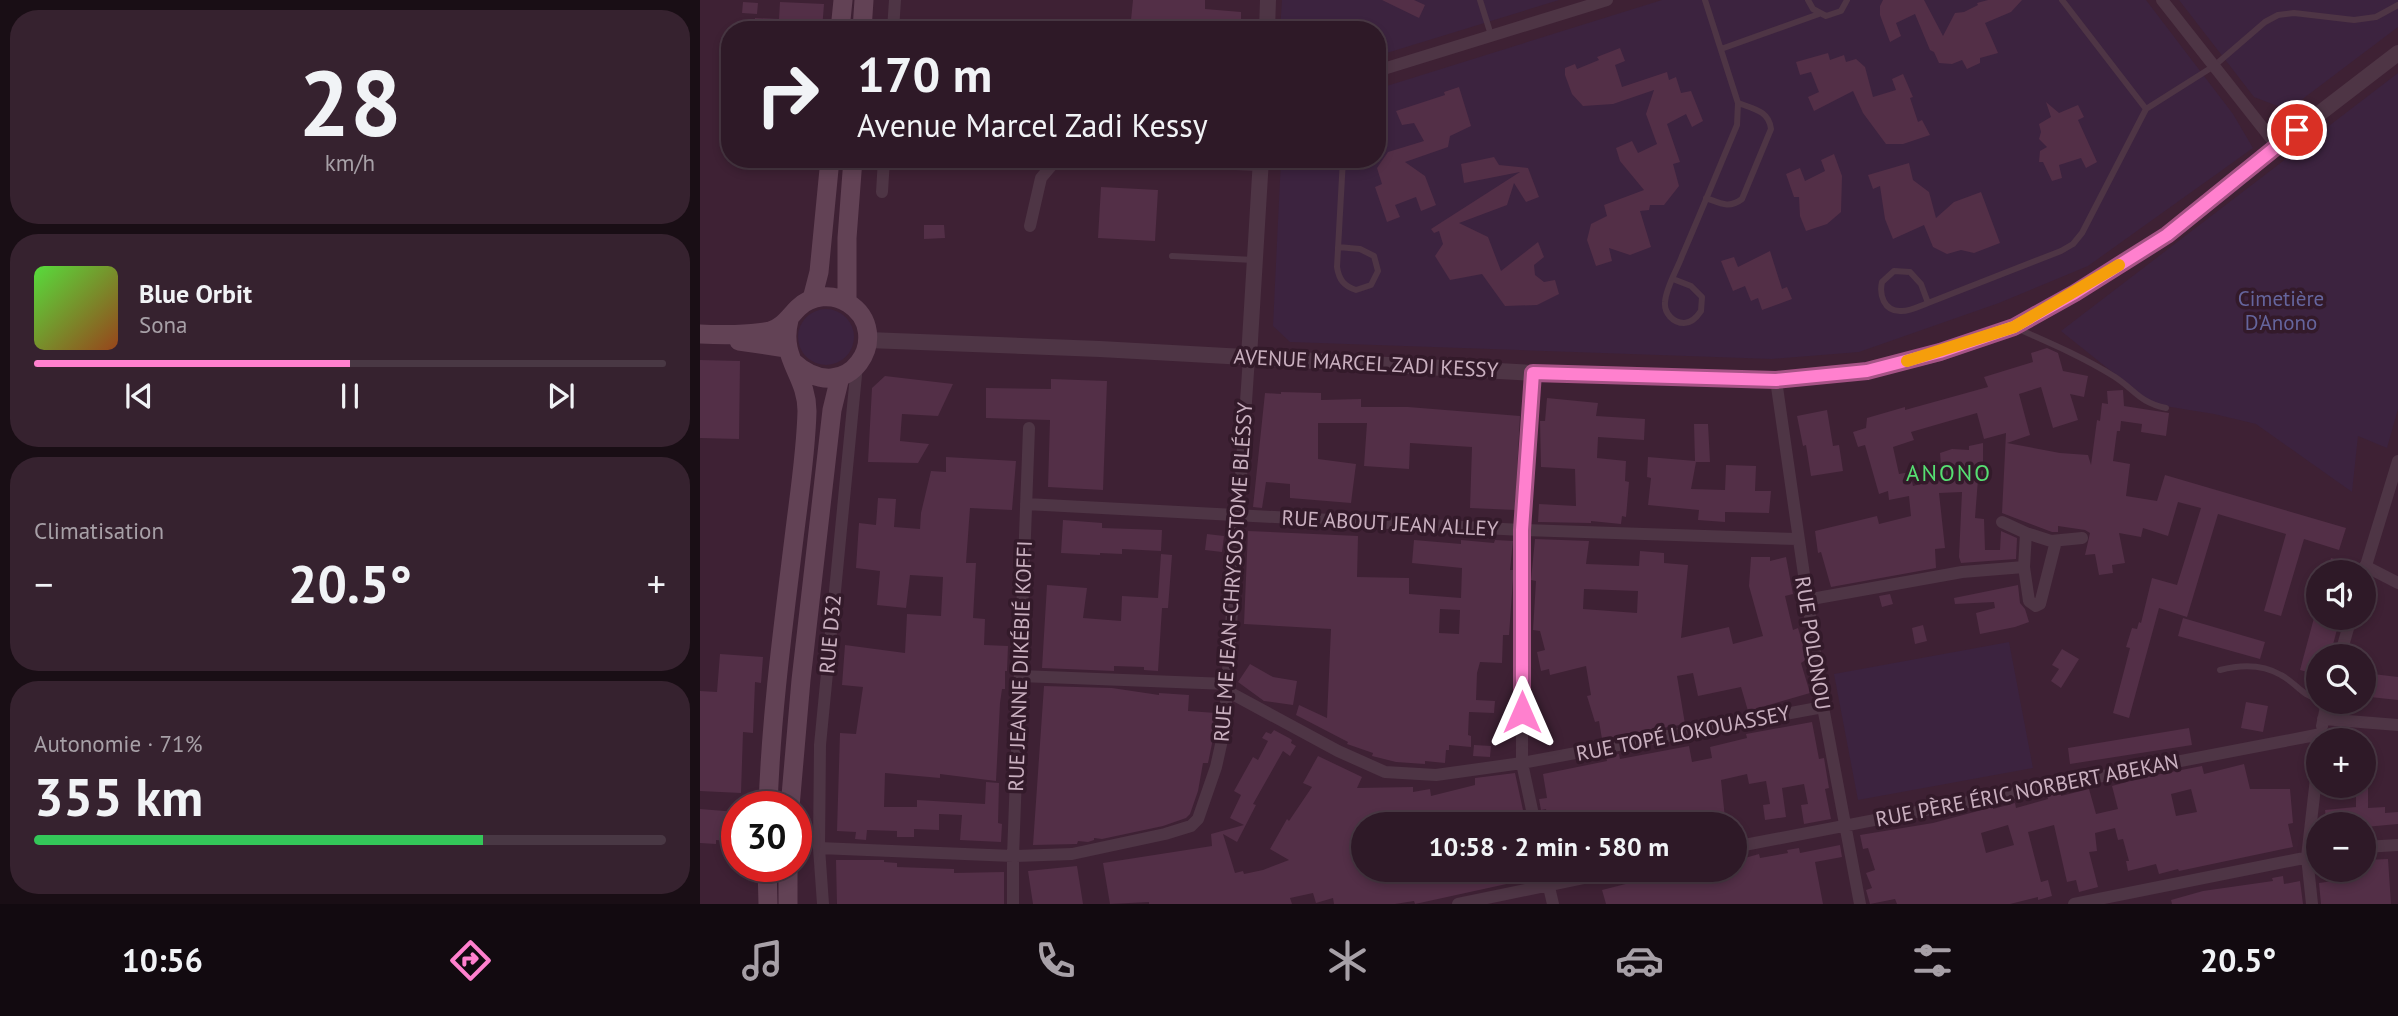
<!DOCTYPE html>
<html lang="fr">
<meta charset="utf-8">
<style>
body{margin:0;font-family:"PT Sans",sans-serif;background:#36222f;color:#f1f3f6;height:100vh;display:flex;flex-direction:column;font-size:26px;white-space:nowrap}
*{box-sizing:border-box;margin:0}
p{font-size:23px;color:#a7a0a7}
.icon{flex:none;width:38px;height:38px;fill:none;stroke:currentColor;stroke-width:2;stroke-linecap:round;stroke-linejoin:round}
.map{position:relative;flex:1;overflow:hidden}
.details{display:flex;flex-direction:column;gap:10px;padding:10px;background:#190e15;width:700px}
.details>*{flex:none}
.banner{position:absolute;left:21px;top:21px;width:665px;height:147px;border-radius:28px;box-shadow:0 4px 10px #0003,0 0 0 2px #493844;background:#2e1927;color:#f1f3f6;overflow:hidden}
.buttons{position:absolute;left:1606px;top:560px;display:grid;gap:14px}
.buttons a{display:grid;place-items:center;width:70px;height:70px;border-radius:50%;background:#2e1927;box-shadow:0 4px 10px #0003,0 0 0 2px #493844;font-size:35px}
.speed{position:absolute;left:21px;top:791px;display:flex;gap:14px;font-size:35px;font-weight:700;text-align:center}
.speed>*{display:grid;place-content:center;width:91px;height:91px;border-radius:50%;background:#2e1927;box-shadow:0 4px 10px #0003,0 0 0 2px #493844;line-height:1}
.speed .limit{border:10px solid #d22;background:#fff;color:#111}
.pin{position:absolute;display:grid;place-items:center;width:60px;height:60px;color:#fff;margin:-30px;border:4px solid #fff;border-radius:50%;box-shadow:0 2px 7px #0007}
.me{position:absolute;width:77px;margin:-38px;rotate:0deg;stroke-linejoin:round;filter:drop-shadow(0 0 5px #0008)}
.turn{display:flex;align-items:center;gap:24px;height:147px;padding:0 21px;font-size:32px}
.turn .icon{width:91px;height:91px;stroke-width:2.5}
.turn b{display:block;font-size:49px;line-height:60px}
.big{font-size:52px;font-weight:700;line-height:1.1}
.details .widget{flex:1;display:flex;flex-direction:column;justify-content:center;gap:10px;min-width:0;padding:0 24px;border-radius:28px;background:#36222f}
.details .dial{align-items:center;gap:0}
.dial b{font-size:91px;line-height:1}
.song{display:flex;align-items:center;gap:21px}
.cover{width:84px;height:84px;border-radius:10px;background:linear-gradient(135deg,hsl(110 70% 55%),hsl(20 70% 35%))}
.played{height:7px;border-radius:4px;background:linear-gradient(90deg,#ff80ce 50%,#493844 50%)}
.keys{display:flex;justify-content:space-around;direction:ltr}
.heat{display:flex;justify-content:space-between;align-items:center;font-size:38px;direction:ltr}
.charge{height:10px;border-radius:5px;background:linear-gradient(90deg,#34c759 71%,#493844 0)}
.trip{position:absolute;left:651px;top:812px;width:396px;height:70px;border-radius:35px;background:#2e1927;box-shadow:0 4px 10px #0003,0 0 0 2px #493844;font-weight:700;line-height:70px;text-align:center}
.tabs{display:flex;height:112px;justify-content:space-around;align-items:center;background:#120a10;color:#a7a0a7}
.tabs .icon{width:49px;height:49px}
.tabs .active{color:#ff80ce}
.tabs b{font-size:32px;color:#f1f3f6}
main{display:flex;flex:1;min-height:0}
.map>svg:first-child{display:block}
.green{fill:#3c233f}
.building{fill:#532f47;fill-rule:evenodd}
.lines{fill:none;stroke-linecap:round;stroke-linejoin:round}
.service{stroke:#4e3545;stroke-width:6}
.minor{stroke:#4e3545;stroke-width:12}
.tertiary{stroke:#4e3545;stroke-width:16}
.secondary{stroke:#624255;stroke-width:19}
.route-casing{stroke:#a65386;stroke-width:18}
.route{stroke:#ff80ce;stroke-width:12}
.slow{stroke:#f59e0b;stroke-width:12}
.labels{text-anchor:middle;dominant-baseline:central;stroke-width:7;stroke-linejoin:round;paint-order:stroke}
.park-label{font-size:21px;fill:#65659d;stroke:#331a2a}
.street-label{font-size:21px;fill:#cab0c0;stroke:#331a2a}
.neighbourhood-label{font-size:23px;letter-spacing:2px;fill:#56df72;stroke:#331a2a}
</style>
<main>
<section class="details">
<div class="widget dial"><b>28</b><p>km/h</p></div>
<div class="widget">
<div class="song"><i class="cover"></i><div><b>Blue Orbit</b><p>Sona</p></div></div>
<div class="played"></div>
<div class="keys"><svg class="icon" aria-label="previous" viewBox="0 0 24 24"><path d="M18 5L8 12l10 7zM5 5v14"/></svg><svg class="icon" aria-label="pause" viewBox="0 0 24 24"><path d="M8 5v14M16 5v14"/></svg><svg class="icon" aria-label="next" viewBox="0 0 24 24"><path d="M6 5l10 7-10 7zM19 5v14"/></svg></div>
</div>
<div class="widget"><p>Climatisation</p>
<div class="heat"><a>−</a><b class="big">20.5°</b><a>+</a></div>
</div>
<div class="widget"><p>Autonomie · 71%</p><b class="big">355 km</b><div class="charge"></div></div>
</section>
<div class="map">
<svg width="1698" height="904" viewBox="0 0 1698 904">
<rect width="100%" height="100%" fill="#3e2134"/>
<path class="green" d="M582,0H859L677,56V30H580Z
M962,0H1446L1533,114L1553,148L1388,266L1299,303L1159,352L1072,359L590,342L573,326L581,159H677V89Z
M1479,0H1698V27L1588,110L1554,97Z
M1698,73V409L1687,448L1658,436L1652,492L1556,424L1514,414L1452,404L1361,331Z
M98 337a28 28 0 1 1 56 0a28 28 0 1 1-56 0Z
M1309,642L1333,768L1158,800L1134,674Z"/>
<path class="building" d="M433,0H505V9L541,12V30H501V20L456,19V30H430Z
M682,0H714L725,5L719,18Z
M1183,0H1224L1243,36L1255,13L1264,12L1278,5L1277,3L1288,0H1322L1311,12L1285,23L1298,53L1280,58V63L1267,69L1262,60L1252,64L1239,63L1234,52L1230,50L1215,14L1196,23L1201,36L1190,42L1180,15V6Z
M43,2L58,3L57,14L42,13Z
M80,2L124,4L122,30H54L55,18L79,19Z
M920,48L925,61L915,65L922,87L967,72L969,80L976,77L981,93L991,91L1003,121L992,127L986,114L967,124L980,162L973,164L979,186L964,205H950L949,210L940,211L951,247L930,255L909,248L912,261L896,266L887,240L891,224L907,216L904,205L944,190L920,161L916,148L932,141L938,153L957,144L946,114L954,90L913,104L883,106L872,94L865,75V68L875,64L877,69L899,60L897,57Z
M1128,53L1130,60L1144,55L1146,62L1156,59L1165,67L1173,97L1196,90L1192,79L1203,74L1213,97L1210,98L1218,122L1222,120L1230,135L1203,144H1186L1163,113L1153,91L1114,111L1108,97L1119,92L1111,72L1100,75L1096,62Z
M759,87L771,126L750,136L748,147L705,162L725,176L736,205L721,211L716,197L695,205L700,217L687,222L675,187L682,184L677,168L688,152L724,141L714,123L702,125L696,111L745,95L744,92Z
M1346,102L1359,113L1378,105L1384,117L1378,120L1397,162L1386,168L1381,158L1359,165L1362,178L1352,181L1343,162H1339L1340,151L1347,147L1339,139L1341,132L1339,124L1351,117Z
M1134,154L1142,176L1141,212L1127,224L1106,231L1100,216L1099,197H1094L1086,174L1100,168L1105,181L1125,171L1121,160Z
M794,157L799,165L828,168L839,197L826,202L814,183L807,205L759,223L788,237L801,271L838,242L844,257L834,265L835,275L844,282L855,280L859,294L837,305L805,306L782,274L750,280L735,256L743,244L739,231L734,233L731,229L820,172L764,183L761,164Z
M1209,163L1213,180L1229,192L1236,218L1254,202L1281,192L1300,243L1274,253L1261,250L1247,254L1233,247L1224,225L1193,239L1185,219L1180,186L1173,189L1168,175Z
M401,187L458,190L455,241L398,238Z
M224,225H244L245,238L224,239Z
M1070,251L1082,289L1087,287L1092,299L1062,310L1058,298L1051,301L1045,286L1033,291L1021,261L1034,257L1038,267Z
M1347,348L1358,353L1363,371L1388,376L1384,397L1370,394L1378,420L1353,428L1341,387L1319,394L1330,435L1307,443L1360,453L1388,455L1391,465L1397,420L1400,421L1402,403L1408,404L1407,391L1423,390L1424,406L1469,413L1466,436L1441,432L1442,424L1421,421L1420,431H1417L1413,461L1430,464L1426,496L1457,501L1465,475L1646,528L1639,550L1604,539L1581,616L1564,611L1586,534L1518,514L1487,617L1459,608L1429,718L1413,713L1430,648L1426,647L1432,628L1437,629L1439,622L1441,623L1452,578L1477,585L1501,508L1478,502L1468,536L1443,528L1441,537L1419,533L1425,563L1412,565L1413,573L1399,575L1395,554L1385,555L1390,533L1385,530L1358,526V532H1352L1302,513L1306,433L1284,439L1277,413L1211,432L1214,440L1193,447L1199,474L1210,472L1213,486L1242,478L1240,453L1252,449L1269,450V446L1283,443V478L1278,479L1275,518L1284,519L1285,550H1300L1301,531L1317,538L1316,559L1261,563L1259,557L1262,492L1239,493L1245,548L1235,549L1236,568L1131,587L1121,552L1118,553L1115,531L1177,516L1179,524L1211,516L1209,496L1189,500L1188,491L1179,494L1165,445L1158,447L1153,432L1166,428L1167,418L1205,407V410L1288,387L1284,377L1333,362L1331,353Z
M0,360L40,361L39,439L0,438Z
M185,376L253,384L238,416L202,414L200,441L229,444L218,463L168,462L172,388Z
M351,379L407,381L403,490L348,487L350,420L286,418V388L351,389Z
M581,392L621,393V400L661,399V407H708L820,416L815,510L770,508L772,447L710,443L709,469L664,466L667,423H618V459L656,464L651,503L590,498V484L566,482L562,508L553,507L565,393L581,394Z
M847,398L898,403L896,416L945,419L944,440L898,437L897,458L926,461L925,481L929,482L926,517L922,516L921,524L891,521V523L838,522L839,504L876,506L875,469L841,467L840,421H845Z
M1127,410L1133,446L1139,445L1143,471L1111,476L1106,445L1103,446L1097,416Z
M994,424H1008L1010,462H996L991,489L1025,490L1026,465L1056,466L1055,491H1071L1069,513L1025,512V522L998,520L999,510L948,505L951,478L947,477L948,457L995,461Z
M246,457L316,461L312,510L270,508L266,563H276L273,618L285,619L284,645L308,646L307,671H305V689H302L300,703L296,781L240,774V778L185,773L184,807H217V800L285,804L286,782L299,783L298,823L302,824L301,842L260,840L262,815L239,814V830L214,829V837H197V831L167,830L166,840L155,839L156,832L137,831L140,733L156,734L163,687L142,685L145,645L205,653L207,614L241,616L243,577L210,575L206,608L177,605L180,571L156,568L159,523L176,525L178,498L196,499L194,527L220,529L221,513L231,471L246,472Z
M363,520L402,523V528L462,530L461,551L422,549V554L400,553V555L361,553Z
M548,531L658,536L657,577L709,578V594L761,598L762,568L712,563L714,540L761,544V540L794,543L795,540L813,541L810,570H813V579L809,635H803L802,663L780,662L777,673L776,700L795,701L794,713L769,712L768,735L771,736V747L749,745V750H746L745,763L725,761V764L696,762L672,756L673,753L647,744L648,742L596,715L599,705L627,718L631,629L544,624ZM740,609L760,610L759,634L739,633Z
M507,534L524,536L522,552L505,550Z
M835,539L889,541L886,564L939,566L940,551L964,553V563L988,565L981,638L1029,627L1033,644L1063,636L1049,586L1051,557H1070V561L1086,557L1093,594L1085,596L1093,630L1098,628L1107,659L1101,663L1110,693L1048,711L1041,687L998,696L993,673L977,676L985,724L902,739L899,721L895,722L887,696L891,695L886,666L850,675L849,669L841,671L837,652L845,650L840,631L833,630L836,581L831,580ZM884,589L938,591L937,613L883,609Z
M461,554L472,555L468,608H462L458,671L444,670V667L414,666V671L342,668L347,585L387,588L383,618L421,621L422,596L458,598Z
M1631,558L1656,565L1655,572H1627Z
M1318,585L1320,603L1325,609L1329,622L1315,627L1280,634L1276,613L1295,608L1294,602L1255,604L1254,598Z
M1190,594L1193,604L1182,607L1179,596Z
M1483,618L1565,642L1560,659L1478,636Z
M1614,618H1640L1630,656H1619V675L1600,670Z
M1223,625L1227,641L1215,644L1212,628Z
M1362,649L1379,659L1361,688L1351,681L1359,669L1352,665Z
M20,654L63,657L61,683L55,682L53,733L43,732L41,793L0,791V691L17,692Z
M550,664L573,677L597,681L593,705L564,701L538,682Z
M1673,674L1698,677V700L1670,697Z
M344,686L412,688L459,695V693L489,695L488,711L516,713L514,734L508,763H503L498,791L490,814L486,818L463,826L402,839L394,838V840L388,842L378,841L377,844L333,845Z
M1546,702L1568,706L1563,732L1541,728Z
M1112,722L1119,759L1124,758L1129,788L1125,789L1131,819L1104,824L1101,805L1108,804L1104,784L1082,788L1086,817L1065,820L1063,805L1070,804L1066,781L1049,784L1047,774L1021,780L1025,818L993,824H849L846,809L841,810L839,799L847,798L843,774L907,761L906,756L919,754L920,759L989,746L992,762L1012,758L1010,747L1047,738L1046,734Z
M1489,728L1492,745L1370,764L1368,748Z
M574,730L589,738L592,740L591,743L596,746L590,756L583,751L553,804L556,805L537,842L523,834L535,873L543,871L544,874L563,870L589,860L570,849L587,819L589,821L612,787L603,783L618,756L662,777L657,788L713,787V792L730,789L731,796L775,785V778L815,773L826,824H663V870H667L668,874L687,871L688,875L708,870H836L838,877L715,904L714,901L695,904H634L633,898L616,903L613,893L590,898L592,904H449V902L410,904L403,863L512,846L511,834L544,825L530,818L541,795L534,791L553,757L558,760L568,741L562,738L566,732L571,734Z
M774,745L791,746L790,757L773,756Z
M1544,764L1550,789H1590L1593,823L1588,824L1593,847L1479,871L1478,869L1459,874L1456,864L1428,871L1426,861H1429L1423,839L1418,840L1415,828L1395,833L1397,851L1389,852L1398,887L1379,892L1376,880L1367,882L1354,825L1328,832L1341,882L1348,880L1352,896L1338,900V897L1310,904H1197L1195,899L1170,904L1166,890L1172,888L1166,873L1175,870L1168,848L1163,849L1160,835L1233,823L1293,807V809L1315,803L1316,808L1348,799L1347,796L1361,793V796L1389,789L1396,814L1418,809L1412,786L1445,777L1502,766L1504,774ZM1491,789L1497,812L1476,816L1471,794ZM1308,825L1314,845L1286,853L1281,833Z
M1656,786H1668V808L1685,807V813L1698,812V824L1665,827V824H1627L1625,810L1656,807Z
M0,809L37,812V842L16,840V844L0,843Z
M1140,845L1142,857L1115,862L1123,904H906L902,890L973,872L975,881L1000,870H1034V861L1059,854L1060,858L1088,853L1087,850L1099,848L1100,853Z
M1688,859L1691,904H1621L1619,883L1633,881L1631,870H1668L1667,860Z
M136,860H184V862L197,863V867L254,869V873L304,872V904H137Z
M377,866L383,904H333L328,871Z
M1583,876L1584,884L1600,881L1603,904H1472L1471,900L1503,891L1573,881L1572,878Z"/>
<g class="lines">
<path class="service" d="M780,0L791,35
M1108,0L1113,9L1126,16L1141,11L1147,0
M1362,0L1446,109
M1021,49L1119,14
M391,161L559,168
M1006,198C1020,203 1029,209 1042,199L1071,129C1069,111 1054,109 1038,103
M638,247L660,249L674,256L678,271L671,285L656,290C644,286 639,280 637,267L643,159
M472,256L554,260
M973,279L991,286L1002,297L1001,311C997,317 992,323 984,323C973,323 964,313 965,302C966,287 977,270 982,256C1001,212 1019,168 1037,125L1038,103L1005,0
M1228,303L1221,284L1210,272L1194,271L1182,282C1179,295 1184,311 1200,311C1209,312 1220,306 1228,303L1361,251L1373,244L1382,233L1446,109L1514,66L1565,22L1578,15L1594,13L1654,20L1676,17L1698,5
M1316,328C1350,343 1383,357 1415,377C1436,391 1439,402 1466,408
M1520,670C1539,665 1562,664 1581,675C1595,682 1603,697 1619,699"/>
<path class="minor" d="M1462,0L1577,146
M193,30L195,0
M677,71L907,0
M182,192L184,159
M330,226L341,178L357,159
M833,373L822,530V763L835,824
M1076,380L1123,707L1160,904
M326,504L822,530L1097,539
M1302,522L1326,533L1351,541L1382,538
M1326,533L1324,567L1329,601L1336,606L1340,604L1356,541
M1665,566L1698,583
M1664,572L1698,461
M1106,600L1262,572L1324,567
M1640,656L1651,618
M320,676L528,684
M527,691L638,751L685,772L736,775L822,763L1123,707
M1623,719L1698,725
M1622,726L1627,702
M1034,847L1621,734
M1664,847L1698,845
M119,848L313,856L372,854L465,834L491,826L498,819L516,767L524,731L549,357
M845,870L853,904
M123,904L119,848L120,745L157,365
M313,904V856L329,428
M758,904L922,870
M1374,904L1619,855
M1612,904L1607,857L1619,752"/>
<path class="tertiary" d="M567,30L568,0
M168,340L400,349L833,373L1076,380L1167,371L1240,353L1314,327L1375,293L1467,235L1577,146L1698,53
M549,357L561,159"/>
<path class="secondary" d="M140,30L143,0
M162,30L164,0
M112,299L119,272L130,159
M147,301V238L153,159
M0,334C19,335 51,335 70,331C83,327 89,317 98,308C111,295 133,293 148,303C196,333 148,412 93,362
M39,341L86,348
M68,807C71,716 83,627 94,538C99,496 106,453 107,411C107,374 79,359 89,320
M90,807L101,680L132,410L140,377
M67,866L68,904
M88,904V866"/>
</g>
<g class="lines">
<g class="route-casing">
<path id="route" d="M822,712V530L833,373L1076,380L1167,371L1240,352L1314,327L1375,293L1467,235L1597,130"/>
</g>
<use href="#route" class="route"/>
<path class="slow" d="M1207,361L1314,327L1419,265"/>
</g>
<g class="labels">
<g class="park-label">
<text x="1581" y="298">Cimetière<tspan x="1581" dy="24">D'Anono</tspan></text>
</g>
<g class="street-label">
<text transform="translate(666 363) rotate(3)">AVENUE MARCEL ZADI KESSY</text>
<text transform="translate(690 523) rotate(3)">RUE ABOUT JEAN ALLEY</text>
<text transform="translate(533 572) rotate(-86)">RUE ME JEAN-CHRYSOSTOME BLÉSSY</text>
<text transform="translate(130 634) rotate(-85)">RUE D32</text>
<text transform="translate(1113 643) rotate(81)">RUE POLONOU</text>
<text transform="translate(320 666) rotate(-88)">RUE JEANNE DIKÉBIÉ KOFFI</text>
<text transform="translate(983 733) rotate(-11)">RUE TOPÉ LOKOUASSEY</text>
<text transform="translate(1327 790) rotate(-11)">RUE PÈRE ÉRIC NORBERT ABEKAN</text>
</g>
<g class="neighbourhood-label">
<text x="1249" y="472">ANONO</text>
</g>
</g>
</svg>
<div class="buttons">
<a><svg class="icon" aria-label="sound" viewBox="0 0 24 24"><path d="M4 9h4l5-4v14l-5-4H4zM17 9q2 3 0 6"/></svg></a>
<a><svg class="icon" aria-label="search" viewBox="0 0 24 24"><circle cx="10" cy="10" r="6"/><path d="M15 15l6 6"/></svg></a>
<a>+</a>
<a>−</a>
</div>
<div class="speed"><div class="limit">30</div></div>
<div class="pin" style="left:1597px;top:130px;background:#d93025"><svg class="icon" aria-label="arrive" viewBox="0 0 24 24"><path d="M6 21V4h12l-3 4 3 4H6"/></svg></div>
<svg class="me" style="left:822px;top:712px" viewBox="-20 -20 40 40"><path d="M0-17L14 15 0 8-14 15z" fill="#ff80ce" stroke="#fff" stroke-width="4"/></svg>
<div class="trip">10:58 · 2 min · 580 m</div>
<div class="banner">
<div class="turn"><svg class="icon" aria-label="right" viewBox="0 0 24 24"><path d="M7 20v-9h11M14 6l5 5-5 5"/></svg><div><b>170 m</b>Avenue Marcel Zadi Kessy</div></div>
</div>
</div>
</main>
<nav class="tabs">
<b>10:56</b>
<svg class="icon active" aria-label="directions" viewBox="0 0 24 24"><path d="M12 3l9 9-9 9-9-9zM9 14v-3h6M13 9l2 2-2 2"/></svg>
<svg class="icon" aria-label="music" viewBox="0 0 24 24"><path d="M9 18V5l10-2v13"/><circle cx="6" cy="18" r="3"/><circle cx="16" cy="16" r="3"/></svg>
<svg class="icon" aria-label="phone" viewBox="0 0 24 24"><path d="M5 4h4l2 5-3 2q2 4 5 5l2-3 5 2v4C11 20 4 13 5 4z"/></svg>
<svg class="icon" aria-label="climate" viewBox="0 0 24 24"><path d="M12 3v18M4 7l16 10M4 17L20 7"/></svg>
<svg class="icon" aria-label="car" viewBox="0 0 24 24"><path d="M5 17H2v-5l4-1 3-4h7l3 4 3 1v5h-3M9 17h6M6 11h13"/><circle cx="7" cy="17" r="2"/><circle cx="17" cy="17" r="2"/></svg>
<svg class="icon" aria-label="filters" viewBox="0 0 24 24"><path d="M4 7h16M4 17h16"/><circle cx="9" cy="7" r="2"/><circle cx="15" cy="17" r="2"/></svg>
<b>20.5°</b>
</nav>
